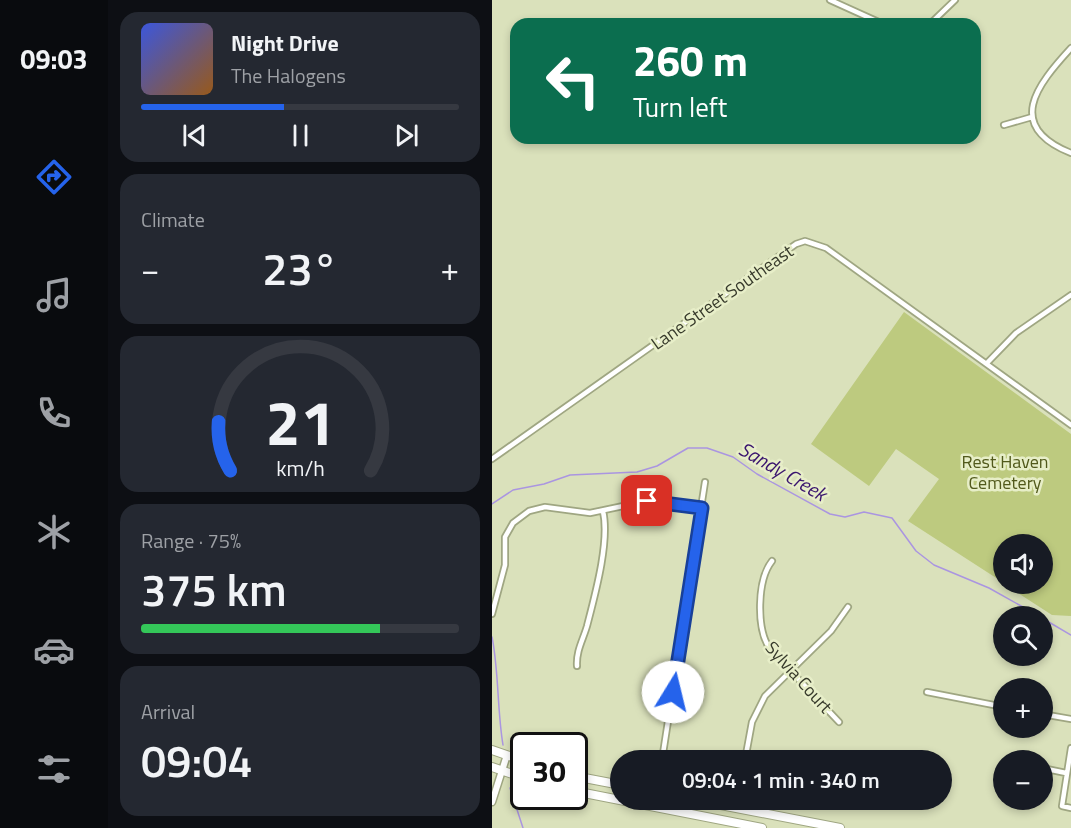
<!DOCTYPE html>
<meta charset="utf-8">
<style>
body{margin:0;font-family:"Titillium Web",sans-serif;background:#242831;color:#f1f3f6;height:100vh;display:flex;flex-direction:column;font-size:22px;white-space:nowrap}
*{box-sizing:border-box;margin:0}
p{font-size:20px;color:#9ea1a6}
.icon{flex:none;width:33px;height:33px;fill:none;stroke:currentColor;stroke-width:2;stroke-linecap:round;stroke-linejoin:round}
.map{position:relative;flex:1;overflow:hidden}
.details{display:flex;flex-direction:column;gap:12px;padding:12px;background:#0d0f14;width:384px}
.details>*{flex:none}
.top-card{position:absolute;left:18px;top:18px;width:471px;height:126px;border-radius:18px;box-shadow:0 3px 9px #0003;background:#0b6e4f;color:#fff;overflow:hidden}
.buttons{position:absolute;left:501px;top:534px;display:grid;gap:12px}
.buttons a{display:grid;place-items:center;width:60px;height:60px;border-radius:50%;background:#171b24;box-shadow:0 3px 9px #0003;font-size:30px}
.speed{position:absolute;left:18px;top:732px;display:flex;gap:12px;font-size:30px;font-weight:700;text-align:center}
.speed>*{display:grid;place-content:center;width:78px;height:78px;border-radius:50%;background:#171b24;box-shadow:0 3px 9px #0003;line-height:1}
.speed .limit{border:3px solid #111;border-radius:9px;background:#fff;color:#111}
.pin{position:absolute;display:grid;place-items:center;width:51px;height:51px;color:#fff;margin:-26px;border-radius:12px;box-shadow:0 3px 9px #0006}
.me{position:absolute;width:66px;margin:-33px;rotate:9deg;stroke-linejoin:round;filter:drop-shadow(0 0 4px #0008)}
.turn{display:flex;align-items:center;gap:21px;height:126px;padding:0 24px;font-size:27px}
.turn .icon{width:78px;height:78px;stroke-width:2.5}
.turn b{display:block;font-size:42px;line-height:51px}
.big{font-size:45px;font-weight:600;line-height:1.1}
.details .widget{flex:1;display:flex;flex-direction:column;justify-content:center;gap:9px;min-width:0;padding:0 21px;border-radius:18px;background:#242831}
.details .dial{align-items:center;gap:0}
.dial svg{height:156px;overflow:visible;fill:none;stroke:#363941;stroke-width:7;stroke-linecap:round;text-anchor:middle}
.dial text{fill:#f1f3f6;stroke:none}
.song{display:flex;align-items:center;gap:18px}
.cover{width:72px;height:72px;border-radius:9px;background:linear-gradient(135deg,hsl(230 70% 55%),hsl(30 70% 35%))}
.played{height:6px;border-radius:3px;background:linear-gradient(90deg,#2563eb 45%,#363941 45%)}
.keys{display:flex;justify-content:space-around;direction:ltr}
.heat{display:flex;justify-content:space-between;align-items:center;font-size:33px;direction:ltr}
.charge{height:9px;border-radius:4px;background:linear-gradient(90deg,#34c759 75%,#363941 0)}
.trip{position:absolute;left:118px;top:750px;width:342px;height:60px;border-radius:30px;background:#171b24;box-shadow:0 3px 9px #0003;font-weight:600;line-height:60px;text-align:center}
main{display:flex;flex:1;min-height:0}
.tab-bar{display:flex;flex-direction:column;width:108px;justify-content:space-around;align-items:center;background:#090b0e;color:#9ea1a6}
.tab-bar .icon{width:42px;height:42px}
.tab-bar .selected{color:#2563eb}
.tab-bar b{font-size:27px;color:#f1f3f6}
.map>svg:first-child{display:block}
.green{fill:#bdca7f}
.lines{fill:none;stroke-linecap:round;stroke-linejoin:round}
.stream{stroke:#aa95e1;stroke-width:1.5}
.minor-casing{stroke:#9fa682;stroke-width:8}
.tertiary-casing{stroke:#9fa682;stroke-width:9}
.primary-casing{stroke:#9fa682;stroke-width:10}
.minor{stroke:#fff;stroke-width:4.5}
.tertiary{stroke:#fff;stroke-width:6}
.primary{stroke:#fff;stroke-width:8}
.route-casing{stroke:#184099;stroke-width:15}
.route{stroke:#2563eb;stroke-width:10}
.labels{text-anchor:middle;dominant-baseline:central;stroke-width:5;stroke-linejoin:round;paint-order:stroke}
.street-label{font-size:18px;fill:#373a2b;stroke:#e7eec8}
.park-label{font-size:18px;fill:#51591b;stroke:#e7eec8}
.water-label{font-size:20px;font-style:italic;fill:#3a156e;stroke:#e7eec8}
</style>
<main>
<nav class="tab-bar">
<b>09:03</b>
<svg class="icon selected" aria-label="directions" viewBox="0 0 24 24"><path d="M12 3l9 9-9 9-9-9zM9 14v-3h6M13 9l2 2-2 2"/></svg>
<svg class="icon" aria-label="music" viewBox="0 0 24 24"><path d="M9 18V5l10-2v13"/><circle cx="6" cy="18" r="3"/><circle cx="16" cy="16" r="3"/></svg>
<svg class="icon" aria-label="phone" viewBox="0 0 24 24"><path d="M5 4h4l2 5-3 2q2 4 5 5l2-3 5 2v4C11 20 4 13 5 4z"/></svg>
<svg class="icon" aria-label="climate" viewBox="0 0 24 24"><path d="M12 3v18M4 7l16 10M4 17L20 7"/></svg>
<svg class="icon" aria-label="car" viewBox="0 0 24 24"><path d="M5 17H2v-5l4-1 3-4h7l3 4 3 1v5h-3M9 17h6M6 11h13"/><circle cx="7" cy="17" r="2"/><circle cx="17" cy="17" r="2"/></svg>
<svg class="icon" aria-label="filters" viewBox="0 0 24 24"><path d="M4 7h16M4 17h16"/><circle cx="9" cy="7" r="2"/><circle cx="15" cy="17" r="2"/></svg>
</nav>
<section class="details">
<div class="widget">
<div class="song"><i class="cover"></i><div><b>Night Drive</b><p>The Halogens</p></div></div>
<div class="played"></div>
<div class="keys"><svg class="icon" aria-label="previous" viewBox="0 0 24 24"><path d="M18 5L8 12l10 7zM5 5v14"/></svg><svg class="icon" aria-label="pause" viewBox="0 0 24 24"><path d="M8 5v14M16 5v14"/></svg><svg class="icon" aria-label="next" viewBox="0 0 24 24"><path d="M6 5l10 7-10 7zM19 5v14"/></svg></div>
</div>
<div class="widget"><p>Climate</p>
<div class="heat"><a>−</a><b class="big">23°</b><a>+</a></div>
</div>
<div class="widget dial"><svg viewBox="0 0 100 80">
<path d="M14 69A42 42 0 1 1 86 69"/>
<path d="M14 69A42 42 0 0 1 8 44" stroke="#2563eb"/>
<text x="50" y="56" font-size="32" font-weight="700">21</text>
<text x="50" y="72" font-size="11">km/h</text>
</svg></div>
<div class="widget"><p>Range · 75%</p><b class="big">375 km</b><div class="charge"></div></div>
<div class="widget"><p>Arrival</p><b class="big">09:04</b></div>
</section>
<div class="map">
<svg width="579" height="828" viewBox="0 0 579 828">
<rect width="100%" height="100%" fill="#dae1bb"/>
<path class="green" d="M412,312L579,434V616L560,615L512,584H550V544H512V583L416,521L447,479L404,449L377,486L319,444Z"/>
<g class="lines">
<path class="stream" d="M0,504L21,490L52,484L78,475L145,472L165,466L196,448H215L241,457L265,474L338,514L353,517L372,512L400,518L424,551L442,565L497,588L547,616
M550,618L579,635
M0,637C7,672 5,709 11,745
M18,788L31,828"/>
<g class="minor-casing">
<path id="minor" d="M338,0L391,24
M438,24L463,0
M579,48C545,85 512,126 579,153
M512,125L540,117
M495,363L524,333L579,295
M0,459L304,244L313,241L334,248L579,425
M280,561C265,580 264,629 278,649L347,722
M0,614L13,565V537L21,523L37,511L53,507L98,513L155,501L210,509
M85,666C84,651 91,640 95,626C103,595 118,541 111,511
M435,692L512,707
M550,714L579,719
M579,748L570,806L579,808
M170,760L213,482
M253,760L260,722L273,696L339,631L356,607
M550,768L574,773"/>
</g>
<g class="tertiary-casing">
<path id="tertiary" d="M0,802L15,755"/>
</g>
<g class="primary-casing">
<path id="primary" d="M0,750L32,761
M0,767L32,778
M82,776L129,785
M82,791L270,828
M203,800L348,828"/>
</g>
<use href="#minor" class="minor"/>
<use href="#tertiary" class="tertiary"/>
<use href="#primary" class="primary"/>
</g>
<g class="lines">
<g class="route-casing">
<path id="route" d="M155,501L210,508L181,692"/>
</g>
<use href="#route" class="route"/>
</g>
<g class="labels">
<g class="street-label">
<text transform="translate(230 297) rotate(-35)">Lane Street Southeast</text>
<text transform="translate(307 677) rotate(48)">Sylvia Court</text>
</g>
<g class="park-label">
<text x="513" y="461">Rest Haven<tspan x="513" dy="21">Cemetery</tspan></text>
</g>
<g class="water-label">
<text transform="translate(291 471) rotate(30)">Sandy Creek</text>
</g>
</g>
</svg>
<div class="buttons">
<a><svg class="icon" aria-label="sound" viewBox="0 0 24 24"><path d="M4 9h4l5-4v14l-5-4H4zM17 9q2 3 0 6"/></svg></a>
<a><svg class="icon" aria-label="search" viewBox="0 0 24 24"><circle cx="10" cy="10" r="6"/><path d="M15 15l6 6"/></svg></a>
<a>+</a>
<a>−</a>
</div>
<div class="speed"><div class="limit">30</div></div>
<div class="pin" style="left:155px;top:501px;background:#d93025"><svg class="icon" aria-label="arrive" viewBox="0 0 24 24"><path d="M6 21V4h12l-3 4 3 4H6"/></svg></div>
<svg class="me" style="left:181px;top:692px" viewBox="-20 -20 40 40"><circle r="19" fill="#fff"/><path d="M0-13L10 11 0 6-10 11z" fill="#2563eb"/></svg>
<div class="trip">09:04 · 1 min · 340 m</div>
<div class="top-card">
<div class="turn"><svg class="icon" aria-label="left" viewBox="0 0 24 24"><path d="M17 20v-9H6M10 6l-5 5 5 5"/></svg><div><b>260 m</b>Turn left</div></div>
</div>
</div>
</main>
